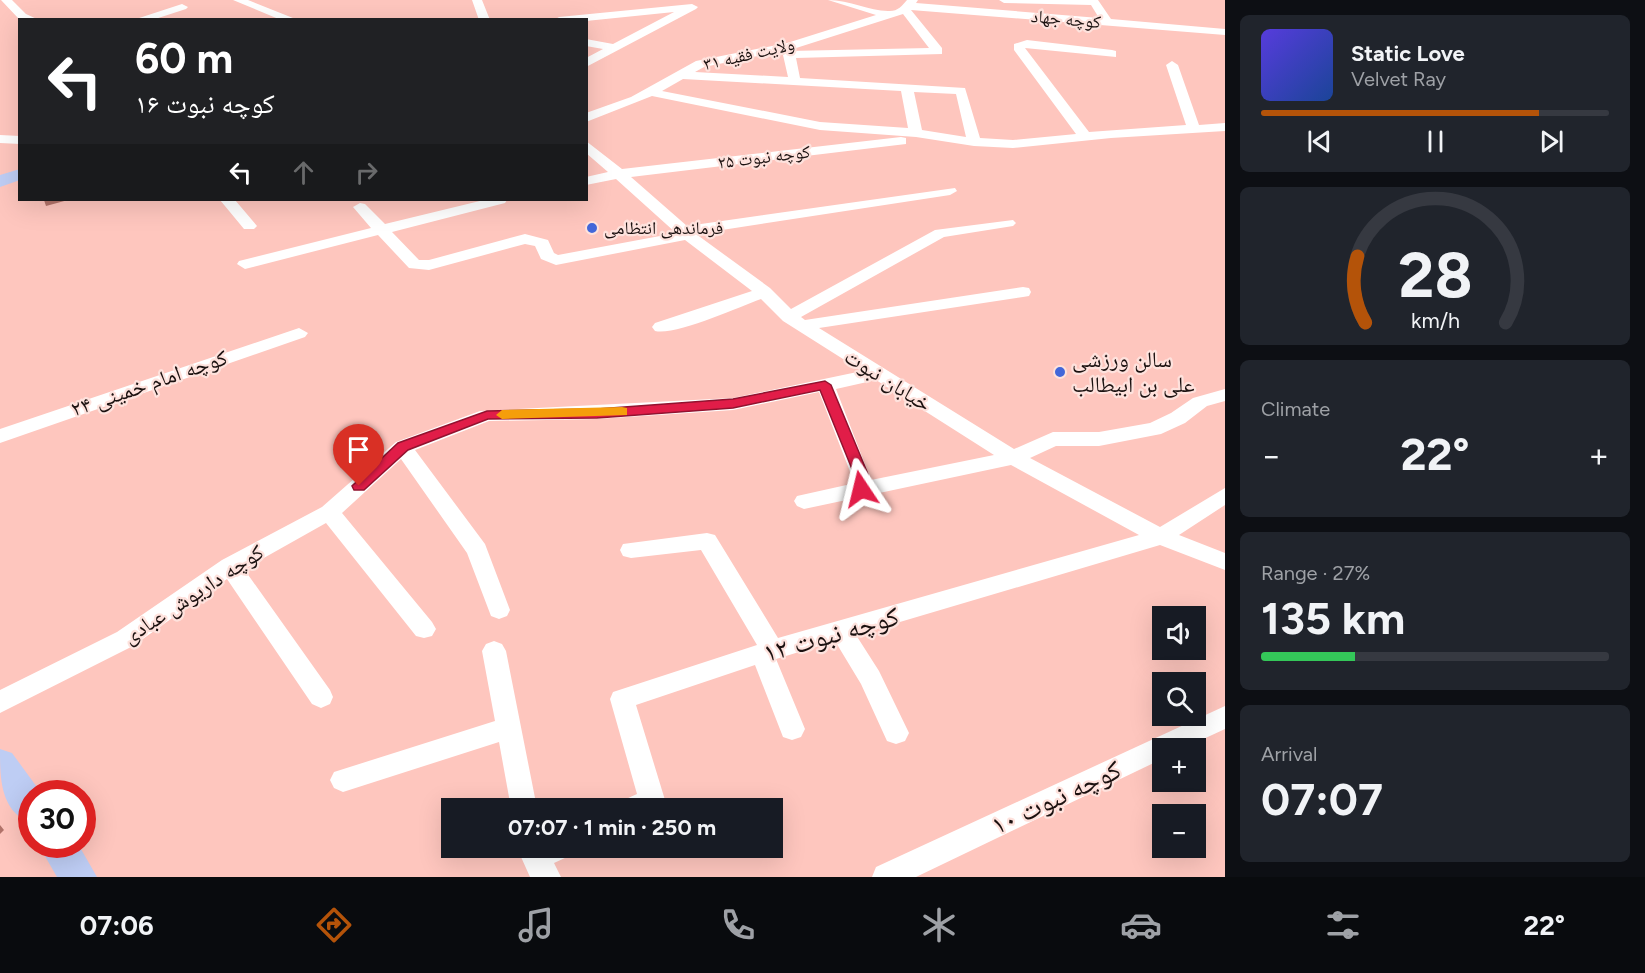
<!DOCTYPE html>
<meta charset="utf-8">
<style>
body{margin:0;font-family:Figtree,"Noto Naskh Arabic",sans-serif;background:#20242c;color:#f1f3f6;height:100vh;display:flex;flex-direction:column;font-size:22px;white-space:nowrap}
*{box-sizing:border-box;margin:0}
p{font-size:20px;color:#9ea1a6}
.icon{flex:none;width:33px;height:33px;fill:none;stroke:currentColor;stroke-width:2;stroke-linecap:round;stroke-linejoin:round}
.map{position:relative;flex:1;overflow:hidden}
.sheet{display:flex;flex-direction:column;gap:15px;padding:15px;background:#0d0f14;width:420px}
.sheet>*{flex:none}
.banner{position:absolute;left:18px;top:18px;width:570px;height:183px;border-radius:0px;box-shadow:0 6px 24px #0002;background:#202124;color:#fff;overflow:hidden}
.controls{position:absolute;left:1152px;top:606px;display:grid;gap:12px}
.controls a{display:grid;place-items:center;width:54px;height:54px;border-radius:0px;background:#171b24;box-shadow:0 6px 24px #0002;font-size:30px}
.speed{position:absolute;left:18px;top:780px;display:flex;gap:12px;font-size:30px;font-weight:700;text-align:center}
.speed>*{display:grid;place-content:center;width:78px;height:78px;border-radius:50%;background:#171b24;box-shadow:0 6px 24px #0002;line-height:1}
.speed .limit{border:9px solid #d22;background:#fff;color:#111}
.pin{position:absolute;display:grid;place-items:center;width:51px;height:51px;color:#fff;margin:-62px -26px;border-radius:50% 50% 50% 0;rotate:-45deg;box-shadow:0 0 6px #0007}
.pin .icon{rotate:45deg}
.me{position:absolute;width:66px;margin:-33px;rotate:350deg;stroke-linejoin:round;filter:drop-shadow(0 0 4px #0008)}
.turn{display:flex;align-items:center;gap:21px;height:126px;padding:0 18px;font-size:27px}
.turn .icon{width:78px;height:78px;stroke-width:2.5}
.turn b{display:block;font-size:42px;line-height:51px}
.lanes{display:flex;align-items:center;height:57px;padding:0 18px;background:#0003;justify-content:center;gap:30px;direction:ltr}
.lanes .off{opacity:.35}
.big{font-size:45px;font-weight:700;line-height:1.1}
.sheet .card{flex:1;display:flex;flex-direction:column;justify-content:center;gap:9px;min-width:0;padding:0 21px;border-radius:9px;background:#20242c}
.sheet .dial{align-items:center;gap:0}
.dial svg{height:156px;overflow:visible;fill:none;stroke:#363941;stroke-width:7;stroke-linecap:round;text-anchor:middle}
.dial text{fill:#f1f3f6;stroke:none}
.song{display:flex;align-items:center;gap:18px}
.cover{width:72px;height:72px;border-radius:9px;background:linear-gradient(135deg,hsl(250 70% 55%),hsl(220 70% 35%))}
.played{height:6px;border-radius:3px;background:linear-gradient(90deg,#b45309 80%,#363941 80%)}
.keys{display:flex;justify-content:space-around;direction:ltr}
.heat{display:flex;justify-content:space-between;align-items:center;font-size:33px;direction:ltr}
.charge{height:9px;border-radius:4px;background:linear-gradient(90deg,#34c759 27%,#363941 0)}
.trip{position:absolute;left:441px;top:798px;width:342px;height:60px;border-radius:0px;background:#171b24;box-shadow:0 6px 24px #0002;font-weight:700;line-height:60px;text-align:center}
.dock{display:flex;height:96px;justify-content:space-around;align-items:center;background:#090b0e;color:#9ea1a6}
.dock .icon{width:42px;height:42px}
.dock .active{color:#b45309}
.dock b{font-size:27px;color:#f1f3f6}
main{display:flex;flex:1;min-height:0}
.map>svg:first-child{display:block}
.green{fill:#fec6be;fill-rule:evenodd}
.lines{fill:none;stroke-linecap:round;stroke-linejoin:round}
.minor{fill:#fff;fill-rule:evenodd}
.major{fill:#becdf4;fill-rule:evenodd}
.shaded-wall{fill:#b2736a}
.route{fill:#e11d48;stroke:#92132f;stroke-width:1.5}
.slow{fill:#f59e0b}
.poi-dot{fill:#4367d9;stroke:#fee2dd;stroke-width:2}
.labels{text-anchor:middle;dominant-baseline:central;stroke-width:4.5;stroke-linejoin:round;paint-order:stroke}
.far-street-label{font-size:18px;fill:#1b1110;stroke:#fee2dd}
.far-poi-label{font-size:18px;fill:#1b1110;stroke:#fee2dd;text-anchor:start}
.poi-label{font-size:22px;fill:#1b1110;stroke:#fee2dd;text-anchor:start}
.street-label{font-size:22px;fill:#1b1110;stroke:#fee2dd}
.near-street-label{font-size:27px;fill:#1b1110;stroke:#fee2dd}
</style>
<main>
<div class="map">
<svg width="1225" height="877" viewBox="0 0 1225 877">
<rect width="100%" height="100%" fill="#fee2dd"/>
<path class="green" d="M0,0H1225V877H0ZM20,20H586V200H20ZM1162,616H1196V650H1162ZM1162,682H1196V716H1162ZM1162,748H1196V782H1162ZM32,794H82V844H32ZM452,808H772V848H452ZM1162,814H1196V848H1162Z"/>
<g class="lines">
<path class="minor" d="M1,0H12L26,14L39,20L18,18Z
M233,0H248L298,20H281Z
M472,0H482L490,20H479Z
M828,0C850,0 869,11 888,11C897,12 902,6 907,0H918L916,3L1099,18L1091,5L1004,3L999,0H1098L1111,19L1225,29V35L911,10L942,48V54L796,58L800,78L965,88L980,138L1013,140L1076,134L1014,50V44L1027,40L1112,50L1116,51V57L1025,48L1089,132L1186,125L1166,65L1172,61L1178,65L1199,125L1225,123V131L1111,138L1013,148L974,146L916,137L820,130L652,96L586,122V113L631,97L696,61L787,43L876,15ZM903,14L929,48L789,51L783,55L788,77L695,72L704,67L793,49ZM683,79L901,91L908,128L820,122L662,91ZM914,92L956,94L966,137L922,130Z
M182,4L188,7L186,9L152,20H133Z
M692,4L698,7L696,9L586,67V58L603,49L586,46V39L613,44L674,12L586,21L554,20L559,17Z
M0,135L20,136V144L0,143Z
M901,137L906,138V144L631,177L687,226L955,188L957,191L950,195L696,234L770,288L791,309L935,230L1013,220L1016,223L1013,226L944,237L801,317L805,320L1023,287L1029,288L1031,292L1029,296L1023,297L819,328L1014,449L1053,432H1099L1150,423L1171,413L1193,398L1225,389V401L1207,406L1185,423L1161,434L1099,446H1056L1030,458L1160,527L1225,488V505L1179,535L1225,553V570L1160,545L856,635L879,671L909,733L905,741L896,744L887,741L861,684L835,641L776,659L805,729L801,737L792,740L783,737L755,665L636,705L665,800L661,808H622L626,799L637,794L610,699L613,692L757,645L701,550L631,558L623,556L620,550L623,544L707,533L715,535L778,638L1139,535L1011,465L804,509L797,506L794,501L797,496L851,484V474L819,392L733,410L597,419L489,421L415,450L485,544L510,610L507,616L499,619L491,616L467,553L401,459L342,513L432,622L436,629L432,636L424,638L416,636L326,523L244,569L330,690L333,697L330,704L321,708L312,704L227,579L133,646L0,713V690L117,632L222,560L322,507L396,442L480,411L733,398L862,371L783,321L761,299C739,307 675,336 655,331L652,327L655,323L752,291L685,240L556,265L541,259L535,246L525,244L429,270L409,268L378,235L245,269L237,264L239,261L371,228L353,207L360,203L365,204L385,224L484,200H507L505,203L392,232L419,260H429L525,234L548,240L554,253L558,255L676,233L616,179L586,185V177L608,172L586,153V141L622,169ZM876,380L994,455L871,480L836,389Z
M220,200H235L257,226L254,229H244Z
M299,328L308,333L305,337L0,443V429Z
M494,641L502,644L506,651L537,808H511L499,742L343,792L334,788L330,780L334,772L495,721L482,651L486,644Z
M1225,706V729L1184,748H1162V759L916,877H872L876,867Z
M517,848H571L567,857L554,863L561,877H530Z"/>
<path class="major" d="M20,169V180L0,187V175Z
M0,749L12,753L42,794H32V824C0,811 0,779 0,749Z
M38,844H78L97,877H57Z"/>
</g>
<path class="shaded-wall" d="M44,200H68L46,206Z
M0,825L4,830L0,834Z"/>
<path class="route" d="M825,381L831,385L868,474L866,493L861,495L853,489L854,474L820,390L733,408L597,418L488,419L408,450L364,490H354L352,486L398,443L487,411L597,409L733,399Z"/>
<path class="slow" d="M622,407L627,408V415L502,419L496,415L502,410Z"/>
<g class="poi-dot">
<circle cx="592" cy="228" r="6"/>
<circle cx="1060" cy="372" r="6"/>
</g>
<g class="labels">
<g class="far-street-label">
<text transform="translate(1066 19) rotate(5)">کوچه جهاد</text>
<text transform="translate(749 54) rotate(-13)">ولایت فقیه ۳۱</text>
<text transform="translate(764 157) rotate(-7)">کوچه نبوت ۲۵</text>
</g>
<g class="far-poi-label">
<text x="604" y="228">فرماندهی انتظامی</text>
</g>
<g class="poi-label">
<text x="1072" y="359">سالن ورزشی<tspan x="1072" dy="25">علی بن ابیطالب</tspan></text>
</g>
<g class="street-label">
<text transform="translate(888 380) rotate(32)">خیابان نبوت</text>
<text transform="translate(149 383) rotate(-19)">کوچه امام خمینی ۲۴</text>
<text transform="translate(193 594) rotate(-33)">کوچه داریوش عبادی</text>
</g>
<g class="near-street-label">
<text transform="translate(831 634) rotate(-16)">کوچه نبوت ۱۲</text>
<text transform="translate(1056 797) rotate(-25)">کوچه نبوت ۱۰</text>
</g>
</g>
</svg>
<div class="controls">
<a><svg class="icon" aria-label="sound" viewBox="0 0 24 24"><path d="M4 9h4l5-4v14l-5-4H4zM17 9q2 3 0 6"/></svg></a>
<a><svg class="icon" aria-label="search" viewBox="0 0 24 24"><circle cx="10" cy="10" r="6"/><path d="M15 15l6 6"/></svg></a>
<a>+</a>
<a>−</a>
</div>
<div class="speed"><div class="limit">30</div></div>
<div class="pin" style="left:359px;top:486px;background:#d93025"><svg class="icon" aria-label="arrive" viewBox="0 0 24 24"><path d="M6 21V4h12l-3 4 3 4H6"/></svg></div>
<svg class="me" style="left:861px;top:489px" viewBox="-20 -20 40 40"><path d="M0-17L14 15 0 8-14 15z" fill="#e11d48" stroke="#fff" stroke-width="4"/></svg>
<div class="trip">07:07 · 1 min · 250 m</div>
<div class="banner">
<div class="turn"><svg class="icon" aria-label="left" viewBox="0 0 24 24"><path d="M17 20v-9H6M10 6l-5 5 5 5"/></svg><div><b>60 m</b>کوچه نبوت ۱۶</div></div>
<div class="lanes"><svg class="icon" aria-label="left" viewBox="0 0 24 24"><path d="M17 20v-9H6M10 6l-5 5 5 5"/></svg><svg class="icon off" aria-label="ahead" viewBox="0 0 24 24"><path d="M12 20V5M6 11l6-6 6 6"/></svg><svg class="icon off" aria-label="right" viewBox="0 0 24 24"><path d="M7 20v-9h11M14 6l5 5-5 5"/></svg></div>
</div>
</div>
<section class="sheet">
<div class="card">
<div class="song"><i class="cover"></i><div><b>Static Love</b><p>Velvet Ray</p></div></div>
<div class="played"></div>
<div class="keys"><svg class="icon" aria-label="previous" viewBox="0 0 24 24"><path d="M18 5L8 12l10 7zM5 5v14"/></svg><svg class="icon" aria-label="pause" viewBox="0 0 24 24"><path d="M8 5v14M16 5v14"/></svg><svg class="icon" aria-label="next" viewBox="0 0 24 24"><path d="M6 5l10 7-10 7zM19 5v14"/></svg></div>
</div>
<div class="card dial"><svg viewBox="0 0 100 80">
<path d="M14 69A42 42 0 1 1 86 69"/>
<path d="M14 69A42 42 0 0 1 10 35" stroke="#b45309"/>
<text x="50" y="56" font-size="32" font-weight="700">28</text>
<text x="50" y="72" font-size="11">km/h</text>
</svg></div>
<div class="card"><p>Climate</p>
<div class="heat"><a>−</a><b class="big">22°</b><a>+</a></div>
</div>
<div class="card"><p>Range · 27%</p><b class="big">135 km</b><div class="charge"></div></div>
<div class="card"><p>Arrival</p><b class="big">07:07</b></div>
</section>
</main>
<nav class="dock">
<b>07:06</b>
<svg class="icon active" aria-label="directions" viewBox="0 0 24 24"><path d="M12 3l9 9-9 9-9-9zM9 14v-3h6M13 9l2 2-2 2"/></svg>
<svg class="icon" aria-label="music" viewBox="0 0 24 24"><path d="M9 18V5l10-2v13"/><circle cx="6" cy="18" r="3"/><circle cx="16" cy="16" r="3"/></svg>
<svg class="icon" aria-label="phone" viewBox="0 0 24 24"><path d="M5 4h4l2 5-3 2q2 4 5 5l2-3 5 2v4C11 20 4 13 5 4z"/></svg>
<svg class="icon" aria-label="climate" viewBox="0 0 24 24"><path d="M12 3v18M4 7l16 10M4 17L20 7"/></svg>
<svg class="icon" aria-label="car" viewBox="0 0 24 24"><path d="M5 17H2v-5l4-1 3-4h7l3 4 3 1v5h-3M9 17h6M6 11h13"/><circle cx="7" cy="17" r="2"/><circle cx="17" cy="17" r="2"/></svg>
<svg class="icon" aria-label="filters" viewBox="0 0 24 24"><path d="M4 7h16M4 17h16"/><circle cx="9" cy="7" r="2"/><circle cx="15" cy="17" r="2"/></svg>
<b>22°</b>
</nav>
